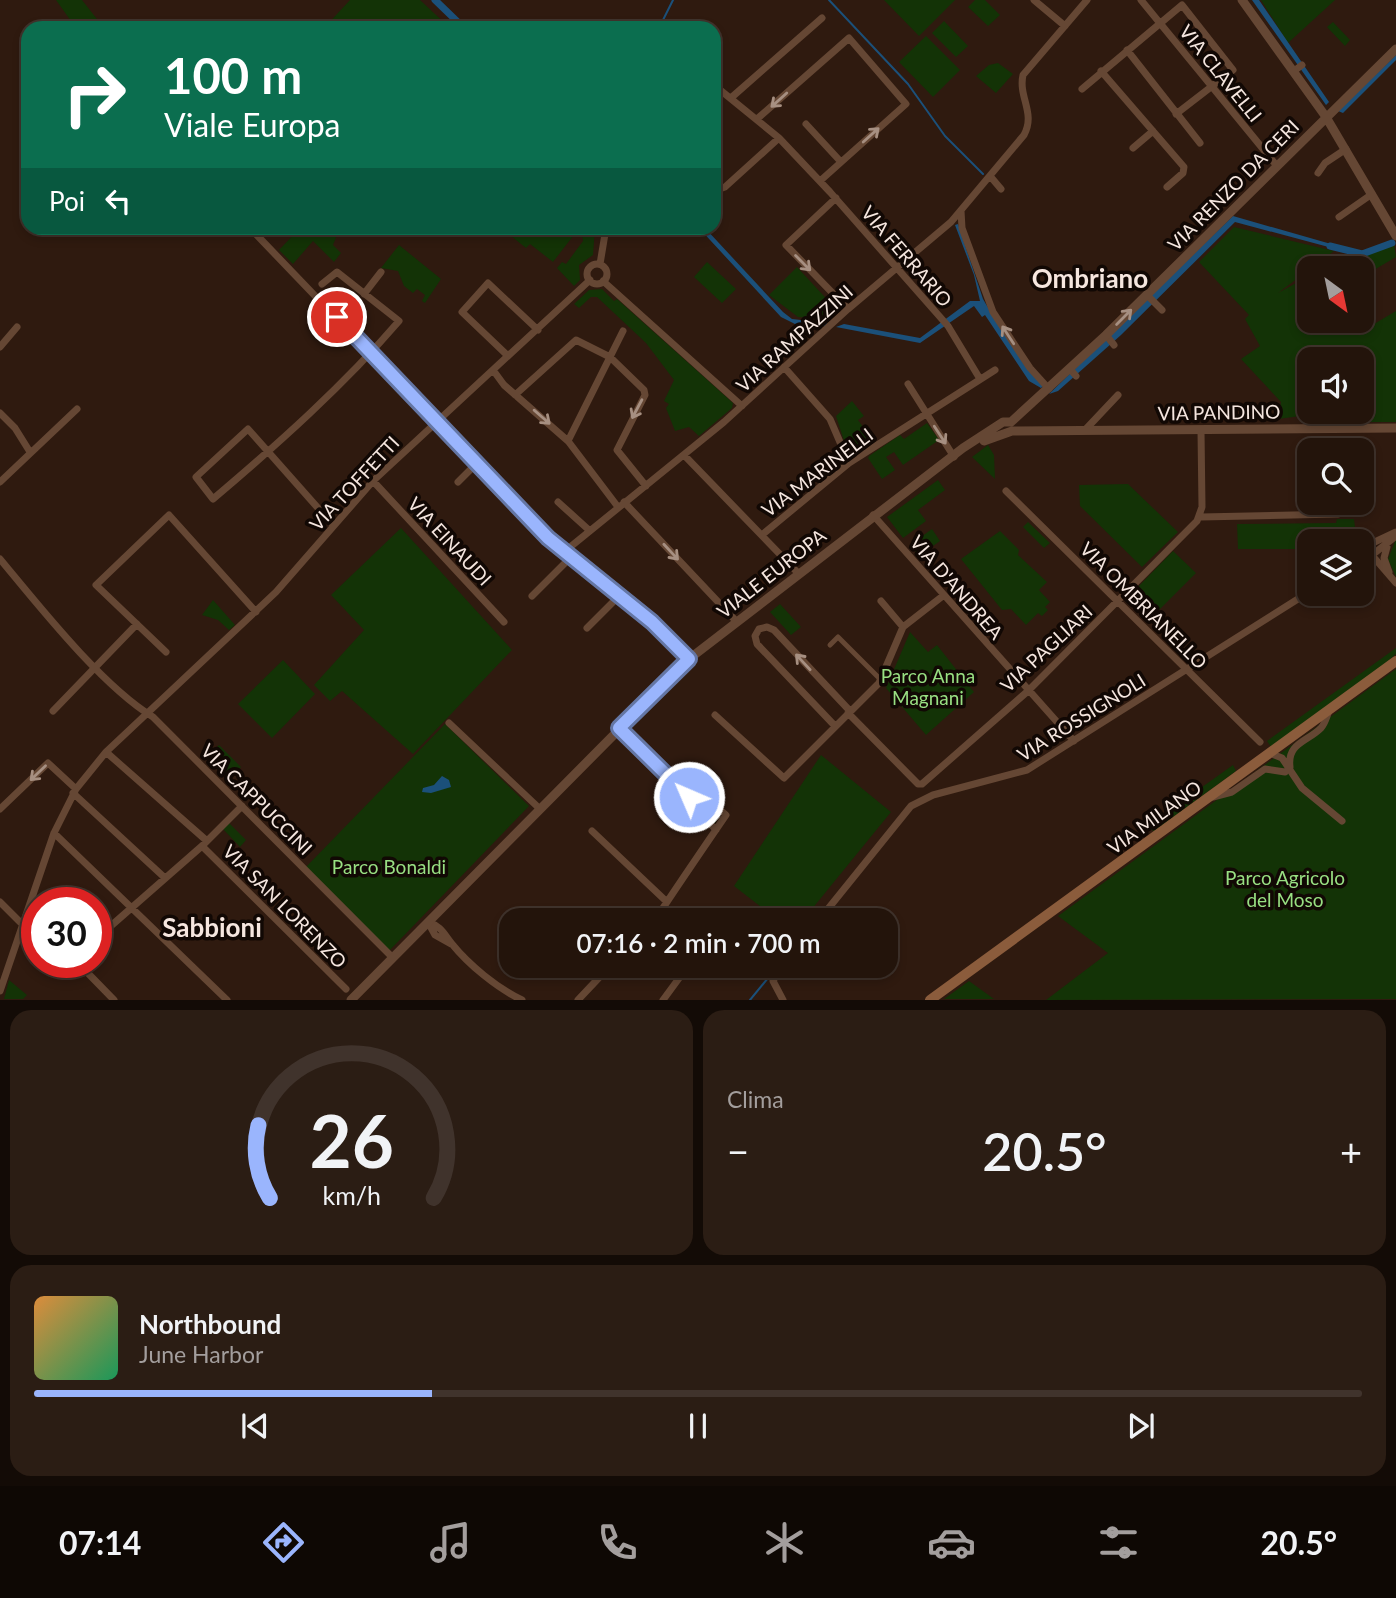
<!DOCTYPE html>
<html lang="it">
<meta charset="utf-8">
<style>
body{margin:0;font-family:Lato,sans-serif;background:#2b1d14;color:#f1f3f6;height:100vh;display:flex;flex-direction:column;font-size:26px;white-space:nowrap}
*{box-sizing:border-box;margin:0}
p{font-size:23px;color:#a39e9d}
.icon{flex:none;width:38px;height:38px;fill:none;stroke:currentColor;stroke-width:2;stroke-linecap:round;stroke-linejoin:round}
.map{position:relative;height:1000px;overflow:hidden}
.panel{display:flex;flex-direction:column;gap:10px;padding:10px;background:#130b06;flex:1}
.panel>*{flex:none}
.hud{position:absolute;left:21px;top:21px;width:700px;height:214px;border-radius:21px;box-shadow:0 4px 10px #0003,0 0 0 2px #40332c;background:#0b6e4f;color:#fff;overflow:hidden}
.needle{width:46px;rotate:147deg}
.tools{position:absolute;left:1297px;top:256px;display:grid;gap:14px}
.tools a{display:grid;place-items:center;width:77px;height:77px;border-radius:14px;background:#23140b;box-shadow:0 4px 10px #0003,0 0 0 2px #40332c;font-size:35px}
.speed{position:absolute;left:21px;top:887px;display:flex;gap:14px;font-size:35px;font-weight:700;text-align:center}
.speed>*{display:grid;place-content:center;width:91px;height:91px;border-radius:50%;background:#23140b;box-shadow:0 4px 10px #0003,0 0 0 2px #40332c;line-height:1}
.speed .limit{border:10px solid #d22;background:#fff;color:#111}
.pin{position:absolute;display:grid;place-items:center;width:60px;height:60px;color:#fff;margin:-30px;border:4px solid #fff;border-radius:50%;box-shadow:0 2px 7px #0007}
.me{position:absolute;width:77px;margin:-38px;rotate:315deg;stroke-linejoin:round;filter:drop-shadow(0 0 5px #0008)}
.turn{display:flex;align-items:center;gap:24px;height:147px;padding:0 28px;font-size:32px}
.turn .icon{width:91px;height:91px;stroke-width:2.5}
.turn b{display:block;font-size:49px;line-height:60px}
.then{display:flex;align-items:center;height:66px;padding:0 28px;background:#0003;gap:14px;font-size:26px}
.big{font-size:52px;font-weight:600;line-height:1.1}
.panel .tile{flex:1;display:flex;flex-direction:column;justify-content:center;gap:10px;min-width:0;padding:0 24px;border-radius:21px;background:#2b1d14}
.panel .dial{align-items:center;gap:0}
.dial svg{height:182px;overflow:visible;fill:none;stroke:#40332c;stroke-width:7;stroke-linecap:round;text-anchor:middle}
.dial text{fill:#f1f3f6;stroke:none}
.song{display:flex;align-items:center;gap:21px}
.cover{width:84px;height:84px;border-radius:10px;background:linear-gradient(135deg,hsl(30 70% 55%),hsl(150 70% 35%))}
.played{height:7px;border-radius:4px;background:linear-gradient(90deg,#9ab5fd 30%,#40332c 30%)}
.keys{display:flex;justify-content:space-around;direction:ltr}
.heat{display:flex;justify-content:space-between;align-items:center;font-size:38px;direction:ltr}
.panel .tiles{flex:1;display:grid;gap:10px;grid-template-columns:1fr 1fr}
.tile:last-child{grid-column:span 2}
.trip{position:absolute;left:499px;top:908px;width:399px;height:70px;border-radius:21px;background:#23140b;box-shadow:0 4px 10px #0003,0 0 0 2px #40332c;font-weight:600;line-height:70px;text-align:center}
.menu{display:flex;height:112px;justify-content:space-around;align-items:center;background:#0e0804;color:#a39e9d}
.menu .icon{width:49px;height:49px}
.menu .selected{color:#9ab5fd}
.menu b{font-size:32px;color:#f1f3f6}
.map>svg:first-child{display:block}
.green{fill:#133306}
.water{fill:#1b507a}
.lines{fill:none;stroke-linecap:round;stroke-linejoin:round}
.stream{stroke:#1b507a;stroke-width:2}
.canal{stroke:#1b507a;stroke-width:7}
.pedestrian{stroke:#654734;stroke-width:5}
.minor{stroke:#654734;stroke-width:7}
.tertiary{stroke:#654734;stroke-width:9}
.secondary{stroke:#8b5c3c;stroke-width:10}
.oneway{stroke:#a68f81}
.route-casing{stroke:#6476a4;stroke-width:18}
.route{stroke:#9ab5fd;stroke-width:12}
.labels{text-anchor:middle;dominant-baseline:central;stroke-width:7;stroke-linejoin:round;paint-order:stroke}
.street-label{font-size:19px;fill:#f5e6df;stroke:#110804}
.park-label{font-size:19px;fill:#98df82;stroke:#110804}
.district-label{font-size:26px;font-weight:bold;fill:#f5e6df;stroke:#110804}
</style>
<div class="map">
<svg width="1396" height="1000" viewBox="0 0 1396 1000">
<rect width="100%" height="100%" fill="#2f1a0f"/>
<path class="green" d="M56,0H82L104,28H76Z
M350,0H420L450,28H324Z
M884,0H955L919,36Z
M975,0H985L1000,15L988,26L968,7Z
M1261,0H1335L1288,43Z
M944,21L968,46L956,57L932,33Z
M1333,22L1350,40L1345,46L1327,27Z
M926,36L960,70L933,97L899,62Z
M998,63L1013,74L996,93L976,76L989,65Z
M1234,227L1334,251L1278,293L1309,276V320H1362V303L1374,324L1396,311V422H1371L1339,411H1362V359H1309V411H1338L1278,419L1281,402L1241,359L1260,346L1245,319L1249,315L1199,262Z
M300,228H309L317,236L329,228L337,235L333,245L341,253L334,262L313,241L293,264L279,250Z
M501,228H573L577,231L553,262L530,244L526,248Z
M587,228H595L593,255L579,265L580,280L574,286L557,268L562,262L566,264L583,241L582,235Z
M1394,243L1396,257L1362,277V268H1325Z
M399,245L441,279L425,303L422,301L425,295L417,289L413,293L404,286L398,271L381,268Z
M707,262L736,289L722,303L694,277Z
M797,267L835,308V313L828,319L798,317L769,295Z
M602,289L614,301L617,299L733,403L732,408L699,436L689,427L675,431L666,408L669,404L664,401L674,380L646,343L597,297H591L579,308L574,304L589,290Z
M852,401L864,416L858,420L874,442L855,454L845,444L836,416Z
M927,423L939,440L903,465L894,452L886,457L895,470L882,479L868,458L869,456L900,435L904,439Z
M988,445L994,455L995,479L972,457Z
M938,480L945,490L918,510L926,521L903,538L887,517Z
M1128,484L1178,532L1142,567L1080,506L1079,485Z
M1337,519H1354L1355,527L1364,537L1361,541H1309V549H1238L1237,524L1336,523Z
M1028,522L1050,543L1044,548L1023,527Z
M401,528L512,650L413,754L342,691L330,701L314,685L364,630L331,595Z
M932,529L940,541L919,556L910,545Z
M1000,531L1019,550L1018,555L1047,582L1039,590L1050,602L1045,607L1048,610L1042,616L1038,613L1026,625L1011,609L1002,610L961,559Z
M1396,539V577L1388,559Z
M1173,551L1196,573L1159,610L1138,587Z
M213,600L235,625L229,630L218,620L202,615Z
M780,604L801,627L791,635L770,612Z
M910,632L928,652L937,645L974,692L926,735L886,688Z
M1396,648V654L1387,662L1271,747L1267,741Z
M283,660L315,694L272,738L238,704Z
M1396,669V999L1046,1000L1108,953L1058,916Z
M445,724L529,806L389,951L306,867Z
M219,745L241,767L230,778L207,756Z
M821,755L891,812L803,920H778L734,886Z
M1233,765L1236,771L1154,831L1146,827Z
M706,802L720,814L715,823L700,809Z
M229,823L246,840L240,847L223,829Z
M9,980L27,995L23,999H4Z
M969,981L994,999H944Z"/>
<path class="water" d="M1252,0H1259L1329,102L1326,105Z
M1396,55V60L1343,113L1338,111Z
M1233,216L1338,246L1336,249L1235,222L1121,335L1058,391L1049,394Z
M958,224L983,299L997,323L1043,386L1041,388L1029,381L985,315L982,317L974,306L920,343L836,327L844,324L920,338L970,301H980L974,275L955,225Z
M699,228H705L783,312L792,319L827,323L824,326L795,324L781,317Z
M442,776L449,780L451,787L431,793L422,792L423,788L434,785Z"/>
<g class="lines">
<path class="stream" d="M829,0L908,84L945,136L983,174
M659,28L673,0
M750,1000L777,967"/>
<path class="canal" d="M435,0L464,28
M1330,246L1362,254L1392,243"/>
<path class="pedestrian" d="M830,645L838,637L880,679"/>
<path class="minor" d="M1034,0L1065,26
M1141,0L1277,166
M1127,50L1200,143
M1101,71L1184,167L1183,173L1167,187
M1294,71L1302,65
M714,85L779,138L830,192L948,326L980,379
M1082,89L1182,5L1233,70L1176,114
M732,97L822,18
M757,119L849,38L906,104L820,181
M806,124L841,162
M1133,148L1153,131
M1318,173L1325,163L1346,149
M990,176L1001,189
M714,191L725,187L779,138
M836,198L786,245L848,309
M961,211L962,228L993,312L1030,368L1049,389
M1339,217L1372,194
M250,228L548,539L652,622L689,659
M600,264L606,228
M587 274a10 10 0 1 1 20 0a10 10 0 1 1-20 0Z
M603,281L742,406
M322,284L337,272L399,321C343,386 278,444 213,499L196,477L248,429L333,525
M364,294L381,272
M1147,295L1162,310
M1106,335L1114,345
M0,347L17,327
M508,356L462,312L488,283L538,330
M784,367L830,419L849,463
M1070,369L1076,376
M493,370L504,385L568,441L618,507
M908,384L954,457
M515,395L576,340L610,357L644,390L645,395L617,450L646,486
M0,413L15,428L30,452
M1085,430L1118,395
M568,441L623,331
M684,455L798,573
M373,481L504,622
M0,482L77,409
M458,482L476,464
M1006,491L1260,742
M558,502L590,531
M624,502L737,622
M873,515L1074,741
M1201,517L1338,514
M763,534L849,463L995,370
M1364,546L1396,583
M1387,547L1384,558L1389,572
M1362,548L1396,532
M564,552L724,422L848,309L951,222L1024,135C1036,113 1018,97 1023,75L1087,0
M0,559C39,606 102,686 153,717L392,957
M1362,563L1396,536
M532,596L571,557
M881,601L903,627
M587,628L619,596
M166,652L96,585L169,515L256,612
M53,711L137,624
M848,713L918,784H922L1028,691L1197,521L1202,507L1201,431
M715,715L784,778L879,683L903,627L944,595
M449,723L540,809
M835,726L757,644L755,636L759,629L767,627L774,630L850,711
M619,728L689,797
M106,752L207,841
M1272,754L1282,758L1302,788L1342,821
M1290,767C1287,743 1307,742 1321,728C1325,724 1327,716 1329,711
M73,793L165,878
M1213,797L1232,792L1265,769L1285,772
M0,809L48,763L76,789
M592,831L667,902
M54,833L227,1000
M202,846L346,989
M0,902L22,924
M655,920C678,885 702,850 726,815L706,797L696,808L716,830
M819,920L911,806L933,795L1027,770L1309,592
M428,922C441,926 444,934 452,944C469,965 497,988 522,1000
M428,922L435,935L451,944
M96,939L202,846L242,806
M77,962L114,1000
M781,966L773,981L783,1000
M0,991L54,833L76,789L106,752L276,592L373,481L590,280
M578,1000L610,966
M663,1000L688,966"/>
<path class="tertiary" d="M1242,0L1326,117L1396,236
M1011,422L1106,335L1396,49
M984,441L1012,431L1396,428
M351,1000L689,659L963,448L1003,422H1011"/>
<path class="secondary" d="M930,1000L1396,661"/>
</g>
<defs><path id="oneway-shaft" d="M-6 0H5M1.5-3L5.5 0L1.5 3" fill="none" stroke-width="1.6" stroke-linecap="round" stroke-linejoin="round" transform="scale(1.75)"/></defs>
<g class="oneway">
<use href="#oneway-shaft" transform="translate(779 100) rotate(138)"/>
<use href="#oneway-shaft" transform="translate(871 135) rotate(-42)"/>
<use href="#oneway-shaft" transform="translate(803 263) rotate(45)"/>
<use href="#oneway-shaft" transform="translate(1124 317) rotate(-45)"/>
<use href="#oneway-shaft" transform="translate(1008 335) rotate(-123)"/>
<use href="#oneway-shaft" transform="translate(637 409) rotate(118)"/>
<use href="#oneway-shaft" transform="translate(542 417) rotate(41)"/>
<use href="#oneway-shaft" transform="translate(940 435) rotate(57)"/>
<use href="#oneway-shaft" transform="translate(671 552) rotate(47)"/>
<use href="#oneway-shaft" transform="translate(803 662) rotate(-133)"/>
<use href="#oneway-shaft" transform="translate(38 773) rotate(136)"/>
</g>
<g class="lines">
<g class="route-casing">
<path id="route" d="M337,317L548,538L652,622L689,659L619,728L689,797"/>
</g>
<use href="#route" class="route"/>
</g>
<g class="labels">
<g class="street-label">
<text transform="translate(1221 73) rotate(51)">VIA CLAVELLI</text>
<text transform="translate(1233 185) rotate(-45)">VIA RENZO DA CERI</text>
<text transform="translate(907 256) rotate(49)">VIA FERRARIO</text>
<text transform="translate(794 338) rotate(-42)">VIA RAMPAZZINI</text>
<text transform="translate(1219 412) rotate(-1)">VIA PANDINO</text>
<text transform="translate(817 472) rotate(-37)">VIA MARINELLI</text>
<text transform="translate(354 483) rotate(-47)">VIA TOFFETTI</text>
<text transform="translate(450 541) rotate(47)">VIA EINAUDI</text>
<text transform="translate(771 573) rotate(-38)">VIALE EUROPA</text>
<text transform="translate(957 587) rotate(49)">VIA D'ANDREA</text>
<text transform="translate(1144 605) rotate(45)">VIA OMBRIANELLO</text>
<text transform="translate(1046 648) rotate(-43)">VIA PAGLIARI</text>
<text transform="translate(1081 717) rotate(-32)">VIA ROSSIGNOLI</text>
<text transform="translate(257 799) rotate(45)">VIA CAPPUCCINI</text>
<text transform="translate(1154 817) rotate(-36)">VIA MILANO</text>
<text transform="translate(285 906) rotate(45)">VIA SAN LORENZO</text>
</g>
<g class="park-label">
<text x="928" y="675">Parco Anna<tspan x="928" dy="22">Magnani</tspan></text>
<text x="389" y="866">Parco Bonaldi</text>
<text x="1285" y="877">Parco Agricolo<tspan x="1285" dy="22">del Moso</tspan></text>
</g>
<g class="district-label">
<text x="1090" y="278">Ombriano</text>
<text x="212" y="927">Sabbioni</text>
</g>
</g>
</svg>
<div class="tools">
<a><svg class="needle" viewBox="-14 -14 28 28"><path d="M0-13l5 13h-10z" fill="#e53935"/><path d="M0 13l5-13h-10z" fill="#a39e9d"/></svg></a>
<a><svg class="icon" aria-label="sound" viewBox="0 0 24 24"><path d="M4 9h4l5-4v14l-5-4H4zM17 9q2 3 0 6"/></svg></a>
<a><svg class="icon" aria-label="search" viewBox="0 0 24 24"><circle cx="10" cy="10" r="6"/><path d="M15 15l6 6"/></svg></a>
<a><svg class="icon" aria-label="layers" viewBox="0 0 24 24"><path d="M12 4l9 5-9 5-9-5zM3 14l9 5 9-5"/></svg></a>
</div>
<div class="speed"><div class="limit">30</div></div>
<div class="pin" style="left:337px;top:317px;background:#d93025"><svg class="icon" aria-label="arrive" viewBox="0 0 24 24"><path d="M6 21V4h12l-3 4 3 4H6"/></svg></div>
<svg class="me" style="left:689px;top:797px" viewBox="-20 -20 40 40"><circle r="17" fill="#9ab5fd" stroke="#fff" stroke-width="3"/><path d="M0-11L8 9 0 5-8 9z" fill="#fff"/></svg>
<div class="trip">07:16 · 2 min · 700 m</div>
<div class="hud">
<div class="turn"><svg class="icon" aria-label="right" viewBox="0 0 24 24"><path d="M7 20v-9h11M14 6l5 5-5 5"/></svg><div><b>100 m</b>Viale Europa</div></div>
<div class="then">Poi<svg class="icon" aria-label="left" viewBox="0 0 24 24"><path d="M17 20v-9H6M10 6l-5 5 5 5"/></svg></div>
</div>
</div>
<section class="panel">
<div class="tiles">
<div class="tile dial"><svg viewBox="0 0 100 80">
<path d="M14 69A42 42 0 1 1 86 69"/>
<path d="M14 69A42 42 0 0 1 9 37" stroke="#9ab5fd"/>
<text x="50" y="56" font-size="32" font-weight="700">26</text>
<text x="50" y="72" font-size="11">km/h</text>
</svg></div>
<div class="tile"><p>Clima</p>
<div class="heat"><a>−</a><b class="big">20.5°</b><a>+</a></div>
</div>
<div class="tile">
<div class="song"><i class="cover"></i><div><b>Northbound</b><p>June Harbor</p></div></div>
<div class="played"></div>
<div class="keys"><svg class="icon" aria-label="previous" viewBox="0 0 24 24"><path d="M18 5L8 12l10 7zM5 5v14"/></svg><svg class="icon" aria-label="pause" viewBox="0 0 24 24"><path d="M8 5v14M16 5v14"/></svg><svg class="icon" aria-label="next" viewBox="0 0 24 24"><path d="M6 5l10 7-10 7zM19 5v14"/></svg></div>
</div>
</div>
</section>
<nav class="menu">
<b>07:14</b>
<svg class="icon selected" aria-label="directions" viewBox="0 0 24 24"><path d="M12 3l9 9-9 9-9-9zM9 14v-3h6M13 9l2 2-2 2"/></svg>
<svg class="icon" aria-label="music" viewBox="0 0 24 24"><path d="M9 18V5l10-2v13"/><circle cx="6" cy="18" r="3"/><circle cx="16" cy="16" r="3"/></svg>
<svg class="icon" aria-label="phone" viewBox="0 0 24 24"><path d="M5 4h4l2 5-3 2q2 4 5 5l2-3 5 2v4C11 20 4 13 5 4z"/></svg>
<svg class="icon" aria-label="climate" viewBox="0 0 24 24"><path d="M12 3v18M4 7l16 10M4 17L20 7"/></svg>
<svg class="icon" aria-label="car" viewBox="0 0 24 24"><path d="M5 17H2v-5l4-1 3-4h7l3 4 3 1v5h-3M9 17h6M6 11h13"/><circle cx="7" cy="17" r="2"/><circle cx="17" cy="17" r="2"/></svg>
<svg class="icon" aria-label="filters" viewBox="0 0 24 24"><path d="M4 7h16M4 17h16"/><circle cx="9" cy="7" r="2"/><circle cx="15" cy="17" r="2"/></svg>
<b>20.5°</b>
</nav>
